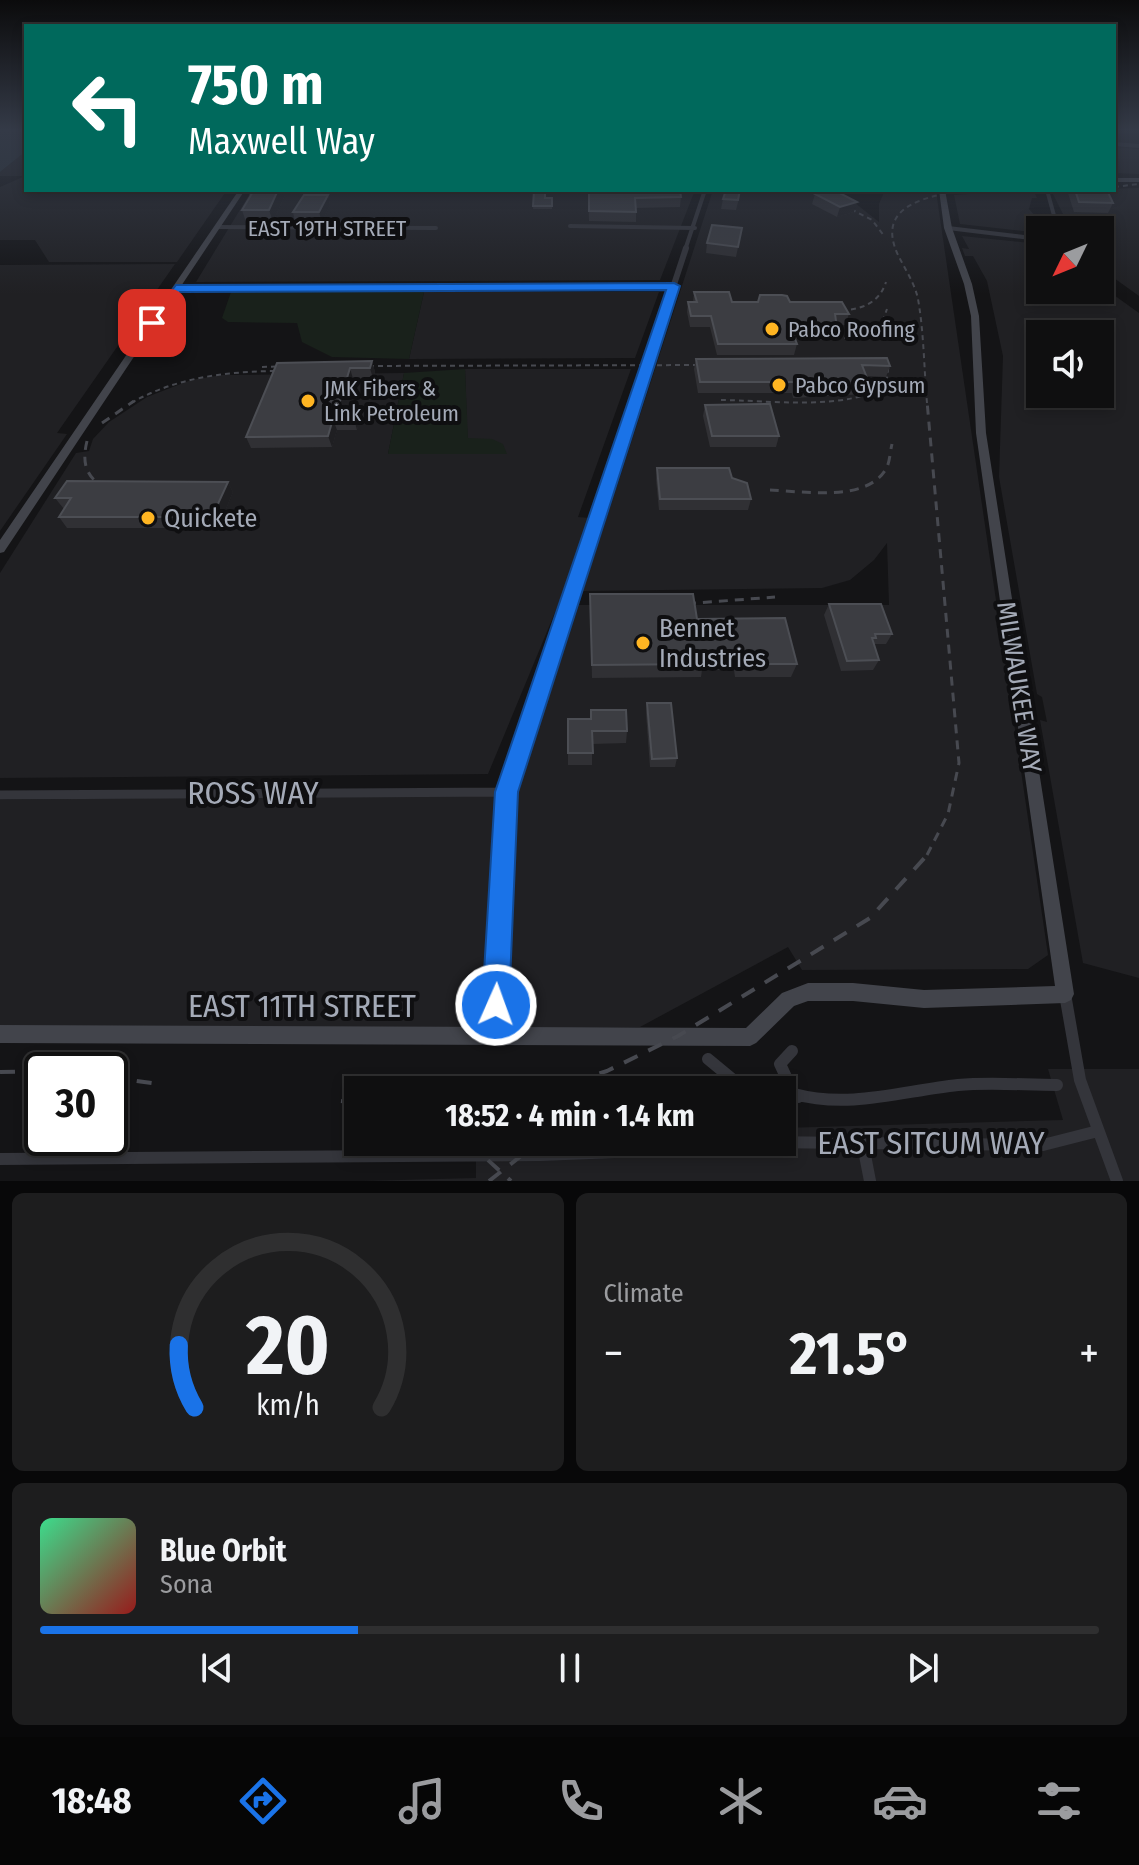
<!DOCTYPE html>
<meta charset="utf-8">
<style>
body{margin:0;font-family:"Fira Sans Condensed",sans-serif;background:#1d1d1e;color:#f1f3f6;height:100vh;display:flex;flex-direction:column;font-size:30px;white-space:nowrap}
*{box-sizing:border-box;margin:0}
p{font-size:26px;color:#9b9c9f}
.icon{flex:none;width:44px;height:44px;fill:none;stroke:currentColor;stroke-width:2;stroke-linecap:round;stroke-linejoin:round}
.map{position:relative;height:1181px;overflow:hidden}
.side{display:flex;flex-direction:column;gap:12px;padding:12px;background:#080809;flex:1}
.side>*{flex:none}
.top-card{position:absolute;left:24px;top:24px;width:1092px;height:168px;border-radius:0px;box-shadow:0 4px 12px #0003,0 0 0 2px #2f2f30;background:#00695c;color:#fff;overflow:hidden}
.needle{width:52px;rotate:227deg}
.controls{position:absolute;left:1026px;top:216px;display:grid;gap:16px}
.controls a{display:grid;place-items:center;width:88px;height:88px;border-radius:0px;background:#0f0f10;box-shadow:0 4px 12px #0003,0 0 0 2px #2f2f30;font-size:40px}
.speed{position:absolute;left:24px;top:1052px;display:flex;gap:16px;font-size:40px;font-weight:700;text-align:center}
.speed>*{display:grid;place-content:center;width:104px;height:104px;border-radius:50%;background:#0f0f10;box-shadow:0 4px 12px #0003,0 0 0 2px #2f2f30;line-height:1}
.speed .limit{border:4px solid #111;border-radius:12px;background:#fff;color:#111}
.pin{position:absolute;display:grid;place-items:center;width:68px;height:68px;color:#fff;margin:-34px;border-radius:16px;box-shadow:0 4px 12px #0006}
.me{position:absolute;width:88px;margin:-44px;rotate:2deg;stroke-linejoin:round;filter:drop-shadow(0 0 6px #0008)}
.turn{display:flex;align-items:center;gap:28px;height:168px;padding:0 32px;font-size:36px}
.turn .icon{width:104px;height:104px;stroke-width:2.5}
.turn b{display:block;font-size:56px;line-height:68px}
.big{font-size:60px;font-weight:700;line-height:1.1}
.side .tile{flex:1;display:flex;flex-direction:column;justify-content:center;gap:12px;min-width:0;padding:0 28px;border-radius:12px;background:#1d1d1e}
.side .dial{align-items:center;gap:0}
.dial svg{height:208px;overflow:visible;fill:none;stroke:#2f2f30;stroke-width:7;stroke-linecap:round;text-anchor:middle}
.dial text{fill:#f1f3f6;stroke:none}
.song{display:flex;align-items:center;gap:24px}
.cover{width:96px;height:96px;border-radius:12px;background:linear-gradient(135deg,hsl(150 70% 55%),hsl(0 70% 35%))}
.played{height:8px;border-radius:4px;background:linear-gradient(90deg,#1a73e8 30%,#2f2f30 30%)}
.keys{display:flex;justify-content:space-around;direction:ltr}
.heat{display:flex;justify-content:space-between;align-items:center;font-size:44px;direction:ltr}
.side .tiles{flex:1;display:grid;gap:12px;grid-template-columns:1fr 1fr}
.tile:last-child{grid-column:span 2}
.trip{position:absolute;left:344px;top:1076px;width:452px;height:80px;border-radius:0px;background:#0f0f10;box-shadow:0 4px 12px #0003,0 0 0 2px #2f2f30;font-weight:700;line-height:80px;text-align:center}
.tab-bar{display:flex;height:128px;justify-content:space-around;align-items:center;background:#060606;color:#9b9c9f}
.tab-bar .icon{width:56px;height:56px}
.tab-bar .active{color:#1a73e8}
.tab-bar b{font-size:36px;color:#f1f3f6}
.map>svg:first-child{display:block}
.built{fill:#202023;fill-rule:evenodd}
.green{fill:#19211b}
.water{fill:#29333b}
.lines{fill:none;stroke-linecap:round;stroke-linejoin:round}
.street-far4{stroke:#34353b;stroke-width:4}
.street-far3{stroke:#34353b;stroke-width:6}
.street-far2{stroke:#34353b;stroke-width:7}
.street-far1{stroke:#34353b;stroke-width:9}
.street{stroke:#34353b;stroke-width:12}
.secondary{fill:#42444b;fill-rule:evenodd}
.rail-far2{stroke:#474950;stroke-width:2;stroke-dasharray:5 4;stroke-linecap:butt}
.rail-far1{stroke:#474950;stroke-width:3;stroke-dasharray:9 7;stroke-linecap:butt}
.rail{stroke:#474950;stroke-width:4;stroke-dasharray:15 12;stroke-linecap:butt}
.wall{fill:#303034}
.shaded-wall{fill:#1f1f22}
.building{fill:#3c3d42;stroke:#4c4e54;stroke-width:2}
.route{fill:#1a73e8;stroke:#114b97;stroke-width:2}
.poi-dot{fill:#ffb522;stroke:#0f0f11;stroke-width:3}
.labels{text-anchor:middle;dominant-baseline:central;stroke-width:8;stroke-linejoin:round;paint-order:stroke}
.far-street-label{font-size:22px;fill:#a4aab7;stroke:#0f0f11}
.far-poi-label{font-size:22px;fill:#a4aab7;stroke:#0f0f11;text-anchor:start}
.poi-label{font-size:26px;fill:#a4aab7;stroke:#0f0f11;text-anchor:start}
.street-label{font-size:26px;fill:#a4aab7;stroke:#0f0f11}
.near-street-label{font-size:32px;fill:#a4aab7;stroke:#0f0f11}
</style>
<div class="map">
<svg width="1139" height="1181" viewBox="0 0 1139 1181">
<rect width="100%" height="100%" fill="#141416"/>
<path class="built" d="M1114,147L1139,149V174L1114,173Z
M26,151V190H227L177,262H49L35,240H0V187L25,176H0V172Z
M1139,188V296L1100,268V230H1071L1051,190Z
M252,190H695L660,280L196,282Z
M713,190L829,193L855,203L879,222V204L885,190L936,191L1048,955L1028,969L802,970L788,947L640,1027L506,1029L518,790L579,605H889L887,543L874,560L850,580L822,588L583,591Z
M1033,190L1037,198H1032L1029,209L1040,221V233L960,224L954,195Z
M962,236L1040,244V290H1100V285L1139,313V978L1083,963L1040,720L1047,722L1042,697L1037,694L999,477L1003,356L987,281L973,256H965L962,248L969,249ZM1040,334H1100V394H1040Z
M175,264L57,433L67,434L0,531V265Z
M424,292H659L635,358L409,359Z
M465,369H631L578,517L589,518L558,605L488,774L0,778V573L76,453L89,451L93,439L109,422L147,397L191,380L222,375L404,373L388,454H468Z
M501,793L491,1030L0,1038V800Z
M1048,1069H1139V1181H362L476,1178V1143L782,1142V1128L1063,1120Z"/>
<path class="green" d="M231,292H424L409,359L332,357L302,342L297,323L228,322L222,318Z
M465,369L468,438L492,439L503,444L507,454H388L404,373Z"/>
<path class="water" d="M0,129H26V151L0,172Z"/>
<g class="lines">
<path class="street-far4" d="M1114,144L1139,146
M1047,190L1058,230
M570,226L695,228
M218,227L436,228
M948,228L1040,239
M685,250L705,190"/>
<path class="street-far3" d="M176,288L674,286
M635,403L686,248"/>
<path class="street-far2" d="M570,601L635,401"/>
<path class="street-far1" d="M0,795L507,792
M504,855L507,792L570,599"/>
<path class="street" d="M1065,994L1080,1080L1117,1181
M495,1035L504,853
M792,1051L780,1064L794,1094C850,1109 902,1091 958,1085C991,1082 1025,1085 1057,1085
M708,1059L737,1083L753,1090
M782,1096L798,1097
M761,1142L1043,1145L1098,1131
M863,1145L870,1181
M0,1159L541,1155L639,1151L669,1142"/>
<path class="secondary" d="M1114,178H1139V182H1114Z
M239,190H245L4,552L0,553V540Z
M939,190H945L952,228L972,284L979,316L986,433L1074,994L1071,1000L1065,1003L924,1008L853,1001H808L794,1006L756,1043L750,1046L0,1043V1025L746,1028L782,993L808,983H853L924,990L1055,986L976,433L971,316L964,284L944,228Z"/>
<path class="rail-far2" d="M1114,187L1139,184
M835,201L872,220L885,237
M824,311C850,311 877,310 886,282
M772,339L850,338L880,328L887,309
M351,366L715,365
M262,367L299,366
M721,400C765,400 852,412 886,384L889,363
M131,403C175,378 223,372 273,371
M927,403C924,369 924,333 918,299C915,284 905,269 898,255C874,204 930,196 966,190"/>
<path class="rail-far1" d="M102,423L134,401
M87,441C81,465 87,480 110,490
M770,490C802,491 866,503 886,469C890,462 890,452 892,444
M671,605L775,597
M927,855L948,814L959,763L927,401"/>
<path class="rail" d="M0,1072L42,1071
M110,1077L158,1084
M548,1090L607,1071L678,1036L870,918L929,853
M341,1101L358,1103
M468,1142L511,1181
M489,1181L521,1156L549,1142"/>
</g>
<path class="wall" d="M248,190H283L285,195L273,222H246L242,210L250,197Z
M588,190L681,197L680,207L636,208V222L589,221Z
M741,190L736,210L721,209L723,199Z
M1067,190H1107L1113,203L1108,213L1074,212Z
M534,191L545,198H552V209H533Z
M815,194L854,212L837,217L812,204Z
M328,195L330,205L322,222H295L293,212Z
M742,228L736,257L706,253L707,243Z
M694,292L732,302H790L849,314L845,325H837V328L834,339H795L797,344L794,355H717L710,327H690L687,312L688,302H693Z
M696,359L890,366L886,377L866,376L869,383L865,394L793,398L792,393H698L694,369Z
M372,361L375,372L373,379H353L343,411L359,422L357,430H337L332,447L251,448L246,437L277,363Z
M705,405L779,436L776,447H710L703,416Z
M657,468L732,478L751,499L748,510H659L656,479Z
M228,482L233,492L218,528H67L59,517L64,509L55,498Z
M590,594L697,619L797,664L791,677H735L734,670H702L701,677L592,678Z
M829,604L892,634L886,644H874L879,660L873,670L841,671L824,615Z
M647,703L677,758L675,767H650L646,713Z
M568,719L627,731L626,743L592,744V765H568Z"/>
<path class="shaded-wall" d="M278,190H283L285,195L273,222L269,210Z
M328,195L330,205L322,222L319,212Z
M857,202L854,212L837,217L840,207Z
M372,361L375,372L373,379L370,368Z
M350,368L353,379L341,419L337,411Z
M356,411L359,422L357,430L354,419Z
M333,419L337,430L332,447L328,436Z
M228,482L233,492L218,528L212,517Z"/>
<path class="building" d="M254,190H278L269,210H242Z
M589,190H680L681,197L635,198L636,212L589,211Z
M726,190H740L738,200L723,199Z
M828,190H834L857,202L840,207L815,194Z
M1075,190H1107L1113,203L1079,202Z
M534,191H545V198H552V206H533Z
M304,195H328L319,212H293Z
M712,225L742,228L738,247L707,243Z
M694,292H729L732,302H758L760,295H782L787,296L790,302H842L849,314H835L837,328H791L797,344H718L711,316H691L688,302H697Z
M887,358L890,366L862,365L869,383L796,387L795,382H700L696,359Z
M372,361L370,368H350L337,411H356L354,419H333L328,436L246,437L277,363Z
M770,404L779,436H712L705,405Z
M657,468H729L732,478L747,483L751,499H660Z
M67,481L228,482L212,517H59L71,498H55Z
M590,594H693L697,619L785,618L797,664H740L738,656H703L704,664L592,665Z
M829,604H881L892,634H875L876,638H872L879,660L847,661Z
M647,703H671L677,758L652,759Z
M591,710H626L627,731H592L593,753H568V719H591Z"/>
<linearGradient id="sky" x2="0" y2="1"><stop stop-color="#0b0b0c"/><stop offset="0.44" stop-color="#343a47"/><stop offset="1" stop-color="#343a47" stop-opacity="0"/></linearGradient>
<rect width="1139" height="294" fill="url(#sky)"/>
<path class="route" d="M674,283L680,286L518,792L509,1005L505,1014L496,1018L486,1014L482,1005L495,792L666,290L180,292L157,325L146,323L176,285Z"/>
<g class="poi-dot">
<circle cx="772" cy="329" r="8"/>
<circle cx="779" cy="385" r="8"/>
<circle cx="308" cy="401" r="8"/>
<circle cx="148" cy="518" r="8"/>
<circle cx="643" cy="643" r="8"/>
</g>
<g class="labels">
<g class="far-street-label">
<text x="327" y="228">EAST 19TH STREET</text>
</g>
<g class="far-poi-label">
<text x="788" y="329">Pabco Roofing</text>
<text x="795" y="385">Pabco Gypsum</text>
<text x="324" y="388">JMK Fibers &amp;<tspan x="324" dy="25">Link Petroleum</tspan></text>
</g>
<g class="poi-label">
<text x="164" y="518">Quickete</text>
<text x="659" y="628">Bennet<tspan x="659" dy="30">Industries</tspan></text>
</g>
<g class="street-label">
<text transform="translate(1019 687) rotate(81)">MILWAUKEE WAY</text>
</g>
<g class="near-street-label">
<text x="253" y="793">ROSS WAY</text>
<text x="302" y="1006">EAST 11TH STREET</text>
<text x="931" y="1143">EAST SITCUM WAY</text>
</g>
</g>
</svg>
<div class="controls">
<a><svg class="needle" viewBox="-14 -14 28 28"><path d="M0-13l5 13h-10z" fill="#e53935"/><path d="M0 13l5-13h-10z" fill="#9b9c9f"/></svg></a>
<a><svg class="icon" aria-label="sound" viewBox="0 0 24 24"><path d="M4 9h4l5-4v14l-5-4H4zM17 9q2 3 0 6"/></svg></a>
</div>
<div class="speed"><div class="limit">30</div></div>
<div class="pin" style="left:152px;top:323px;background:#d93025"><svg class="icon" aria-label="arrive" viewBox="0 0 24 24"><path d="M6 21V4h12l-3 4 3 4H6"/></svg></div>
<svg class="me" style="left:496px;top:1005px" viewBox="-20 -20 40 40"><circle r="17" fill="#1a73e8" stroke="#fff" stroke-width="3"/><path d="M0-11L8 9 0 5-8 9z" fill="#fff"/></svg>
<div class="trip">18:52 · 4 min · 1.4 km</div>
<div class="top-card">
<div class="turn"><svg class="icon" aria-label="left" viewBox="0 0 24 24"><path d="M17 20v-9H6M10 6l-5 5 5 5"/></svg><div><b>750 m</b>Maxwell Way</div></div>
</div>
</div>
<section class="side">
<div class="tiles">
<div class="tile dial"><svg viewBox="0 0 100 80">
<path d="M14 69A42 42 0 1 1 86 69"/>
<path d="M14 69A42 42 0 0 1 8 45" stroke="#1a73e8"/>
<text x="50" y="56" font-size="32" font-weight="700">20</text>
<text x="50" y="72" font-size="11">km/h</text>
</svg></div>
<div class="tile"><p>Climate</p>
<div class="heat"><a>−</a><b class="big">21.5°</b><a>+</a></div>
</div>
<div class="tile">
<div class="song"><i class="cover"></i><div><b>Blue Orbit</b><p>Sona</p></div></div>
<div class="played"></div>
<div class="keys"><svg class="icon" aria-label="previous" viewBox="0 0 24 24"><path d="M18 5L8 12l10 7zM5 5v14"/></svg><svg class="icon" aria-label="pause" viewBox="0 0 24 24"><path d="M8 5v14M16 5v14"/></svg><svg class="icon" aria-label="next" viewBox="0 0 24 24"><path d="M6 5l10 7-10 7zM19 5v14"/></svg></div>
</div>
</div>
</section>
<nav class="tab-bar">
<b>18:48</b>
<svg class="icon active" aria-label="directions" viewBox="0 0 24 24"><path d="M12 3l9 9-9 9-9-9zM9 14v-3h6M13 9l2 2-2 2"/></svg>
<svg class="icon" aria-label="music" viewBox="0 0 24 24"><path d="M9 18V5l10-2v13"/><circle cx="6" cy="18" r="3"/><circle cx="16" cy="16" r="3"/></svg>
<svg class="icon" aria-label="phone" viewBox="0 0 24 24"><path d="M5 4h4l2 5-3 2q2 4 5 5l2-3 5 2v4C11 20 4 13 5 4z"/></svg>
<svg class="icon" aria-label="climate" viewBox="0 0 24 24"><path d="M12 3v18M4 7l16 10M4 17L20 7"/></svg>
<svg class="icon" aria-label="car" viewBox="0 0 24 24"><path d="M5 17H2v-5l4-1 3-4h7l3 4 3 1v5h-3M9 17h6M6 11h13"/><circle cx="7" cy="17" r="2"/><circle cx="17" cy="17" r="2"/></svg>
<svg class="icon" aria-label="filters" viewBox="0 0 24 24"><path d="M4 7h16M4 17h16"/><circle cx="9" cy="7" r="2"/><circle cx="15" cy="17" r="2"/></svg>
</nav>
